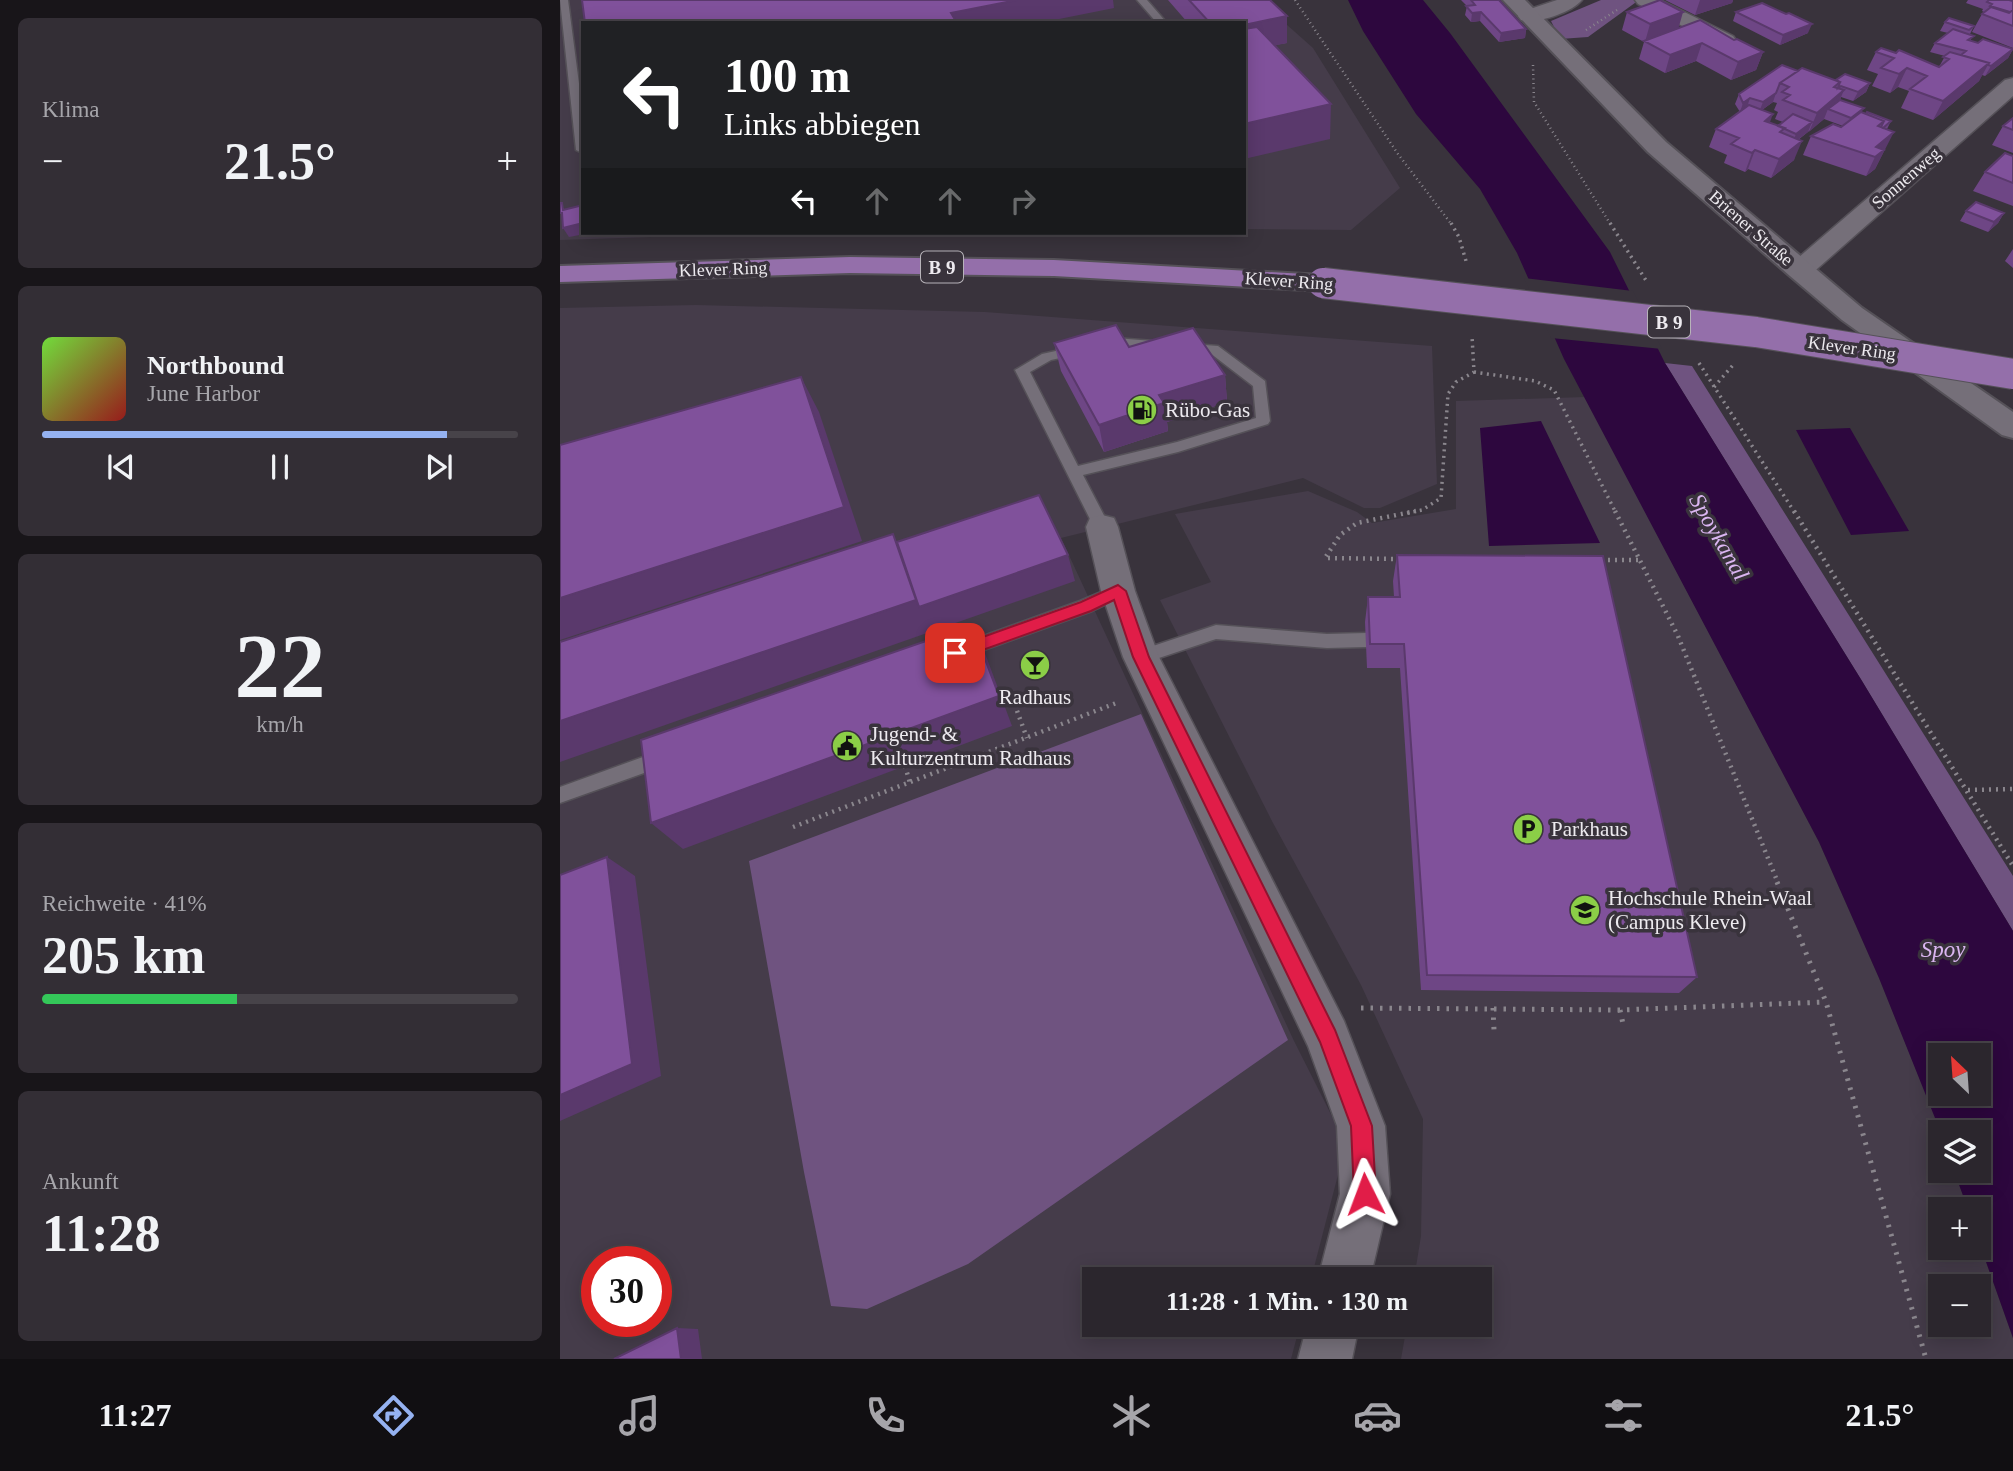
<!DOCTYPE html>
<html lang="de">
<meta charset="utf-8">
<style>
body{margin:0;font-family:Georgia,serif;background:#332e35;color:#f1f3f6;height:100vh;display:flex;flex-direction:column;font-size:26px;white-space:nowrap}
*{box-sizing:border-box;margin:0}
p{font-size:23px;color:#a6a5aa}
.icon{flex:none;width:38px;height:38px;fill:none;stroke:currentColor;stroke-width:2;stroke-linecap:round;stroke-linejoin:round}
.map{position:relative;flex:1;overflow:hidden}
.drawer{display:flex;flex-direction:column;gap:18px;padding:18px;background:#181519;width:560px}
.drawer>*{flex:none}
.guide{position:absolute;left:21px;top:21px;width:665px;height:214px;border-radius:0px;box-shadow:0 4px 18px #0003,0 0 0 2px #474349;background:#202124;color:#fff;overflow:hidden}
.needle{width:46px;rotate:335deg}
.controls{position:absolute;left:1368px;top:1043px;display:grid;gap:14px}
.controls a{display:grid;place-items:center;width:63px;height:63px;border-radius:0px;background:#2b262d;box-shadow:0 4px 18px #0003,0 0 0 2px #474349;font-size:35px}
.speed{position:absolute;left:21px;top:1246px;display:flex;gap:14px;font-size:35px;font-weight:700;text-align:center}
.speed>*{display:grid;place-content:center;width:91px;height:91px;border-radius:50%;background:#2b262d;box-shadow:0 4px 18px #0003,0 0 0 2px #474349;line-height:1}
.speed .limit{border:10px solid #d22;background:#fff;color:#111}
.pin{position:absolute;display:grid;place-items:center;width:60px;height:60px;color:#fff;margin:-30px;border-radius:14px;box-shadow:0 4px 10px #0006}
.me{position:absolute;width:77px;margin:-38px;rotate:357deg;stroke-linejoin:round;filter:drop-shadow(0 0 5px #0008)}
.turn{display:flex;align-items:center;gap:24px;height:147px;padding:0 28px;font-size:32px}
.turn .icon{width:91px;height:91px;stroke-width:2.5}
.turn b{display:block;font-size:49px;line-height:60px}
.lanes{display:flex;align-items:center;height:66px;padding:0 28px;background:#0003;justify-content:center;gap:35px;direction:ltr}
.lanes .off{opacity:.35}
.big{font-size:52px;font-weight:700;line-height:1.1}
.drawer .tile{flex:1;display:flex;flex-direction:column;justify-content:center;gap:10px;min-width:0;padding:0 24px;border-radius:10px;background:#332e35}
.drawer .dial{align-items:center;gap:0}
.dial b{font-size:91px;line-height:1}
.song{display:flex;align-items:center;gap:21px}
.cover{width:84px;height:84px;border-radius:10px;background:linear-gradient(135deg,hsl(100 70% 55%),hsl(0 70% 35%))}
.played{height:7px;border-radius:4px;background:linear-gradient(90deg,#95b2f1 85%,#474349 85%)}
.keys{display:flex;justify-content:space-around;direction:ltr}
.heat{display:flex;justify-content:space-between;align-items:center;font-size:38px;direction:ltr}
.charge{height:10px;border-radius:5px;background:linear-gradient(90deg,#34c759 41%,#474349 0)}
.trip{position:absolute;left:522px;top:1267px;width:410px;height:70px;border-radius:0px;background:#2b262d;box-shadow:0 4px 18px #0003,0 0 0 2px #474349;font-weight:700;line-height:70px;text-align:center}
.tab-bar{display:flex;height:112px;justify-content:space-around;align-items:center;background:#110f12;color:#a6a5aa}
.tab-bar .icon{width:49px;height:49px}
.tab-bar .current{color:#95b2f1}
.tab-bar b{font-size:32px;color:#f1f3f6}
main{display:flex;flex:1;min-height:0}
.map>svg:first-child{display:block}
.built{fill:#453c4a;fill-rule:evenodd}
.green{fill:#6f5380}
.water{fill:#2d073e;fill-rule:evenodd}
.pier{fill:#39333c}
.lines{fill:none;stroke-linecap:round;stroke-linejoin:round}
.service-casing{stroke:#555158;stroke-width:3}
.minor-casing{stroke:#555158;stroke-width:3}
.tertiary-casing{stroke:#555158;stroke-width:4}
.primary-casing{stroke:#555158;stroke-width:4}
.path-far3{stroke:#8a868d;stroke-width:2.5;stroke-dasharray:1 3.5;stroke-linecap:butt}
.path-far2{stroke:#8a868d;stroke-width:3.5;stroke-dasharray:2 4.5;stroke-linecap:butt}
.path-far1{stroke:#8a868d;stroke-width:4.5;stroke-dasharray:2 5;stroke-linecap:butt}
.path{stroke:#8a868d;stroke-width:5;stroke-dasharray:2.5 7;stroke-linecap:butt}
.service{fill:#756f79;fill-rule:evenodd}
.minor{fill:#756f79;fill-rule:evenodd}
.tertiary{fill:#756f79;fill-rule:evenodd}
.primary{fill:#946faa;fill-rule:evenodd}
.primary-bridge-casing{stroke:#555158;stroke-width:32;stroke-linecap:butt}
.primary-bridge{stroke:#946faa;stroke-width:30}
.wall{fill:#6e4685;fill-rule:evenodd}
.shaded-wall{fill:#5a396c}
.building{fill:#80519b;stroke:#5a396c;stroke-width:2}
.route{fill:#e11d48;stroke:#92132f;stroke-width:2}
.labels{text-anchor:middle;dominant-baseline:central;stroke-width:7;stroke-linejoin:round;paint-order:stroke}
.far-street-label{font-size:18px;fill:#edeaef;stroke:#39333c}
.shield{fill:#39333c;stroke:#b7b3b9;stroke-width:2}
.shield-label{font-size:19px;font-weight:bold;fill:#edeaef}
.poi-label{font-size:21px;fill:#edeaef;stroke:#39333c;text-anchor:start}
.water-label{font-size:23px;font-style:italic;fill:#dab5f1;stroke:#39333c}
</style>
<main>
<section class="drawer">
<div class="tile"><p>Klima</p>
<div class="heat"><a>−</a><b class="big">21.5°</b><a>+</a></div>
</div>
<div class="tile">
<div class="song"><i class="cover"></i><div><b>Northbound</b><p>June Harbor</p></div></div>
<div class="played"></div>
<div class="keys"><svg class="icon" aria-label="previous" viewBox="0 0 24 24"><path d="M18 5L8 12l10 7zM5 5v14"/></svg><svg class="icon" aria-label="pause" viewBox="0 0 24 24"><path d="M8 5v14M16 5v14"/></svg><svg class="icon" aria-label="next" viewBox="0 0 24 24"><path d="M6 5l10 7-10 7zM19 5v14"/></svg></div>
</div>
<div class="tile dial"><b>22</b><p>km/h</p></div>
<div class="tile"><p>Reichweite · 41%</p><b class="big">205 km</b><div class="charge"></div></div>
<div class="tile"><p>Ankunft</p><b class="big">11:28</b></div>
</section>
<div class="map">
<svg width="1453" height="1359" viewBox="0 0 1453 1359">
<rect width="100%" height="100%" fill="#39333c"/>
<path class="built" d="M0,0H699L753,48L840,188L791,230L684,229V23H23V233H214L0,240Z
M136,305L425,312L872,346L877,484L820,508H804L743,478L501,538L734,1041L786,1144L751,1279H534V1325H740L731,1359H0V308ZM37,1262H96V1321H37Z
M1025,397L1259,842L1319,978L1377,1121L1381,1133V1171H1394L1408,1209H1381V1248H1419V1242L1453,1338V1359H841L847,1325H919V1279H854L861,1236L863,1119L801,985L713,823L600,600L651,582L615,514L748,491L797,512L812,523L896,509V401ZM1381,1286H1419V1325H1381Z"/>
<path class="green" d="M1041,0H1079L1028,37L1000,39L991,21Z
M1105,363L1132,366L1453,876V931L1302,681Z
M581,714L728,1040L408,1264L307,1309L271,1306L244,1172L189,861Z"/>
<path class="water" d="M788,0H863L890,33L1050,252L1105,363L1302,681L1453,931V1338L1419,1242V1209H1408L1394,1171H1419V1132L1381,1133L1319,978L1259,842L1004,359L957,253L920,189L856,114L803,31ZM1381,1055H1419V1094H1381Z
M981,421L1040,543L929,546L920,428Z
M1290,428L1349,531L1291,535L1236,430Z"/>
<path class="pier" d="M964,278L1073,291L1102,349L991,338Z"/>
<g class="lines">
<g class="service-casing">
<path id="service" d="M0,0H8L23,114L22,153L16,150Z
M577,0H587L607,23H597Z
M555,338L658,346L705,381L710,421L708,424L618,452L523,475L550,527L542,533L534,527L455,370L482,354ZM555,346L650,353L693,386L696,418L617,442L518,466L470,372L491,360Z
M558,585L564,586L566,591L564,596L532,611L399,659L393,657L390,652L393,647L520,601Z
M656,625L767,634L806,633L812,635L815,640L812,645L806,647L767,648L656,639L581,664L575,662L572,657L575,652Z
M105,749L112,751L114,757L112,763L0,803V787Z"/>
</g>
<g class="minor-casing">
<path id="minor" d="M997,0H1022C1011,13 977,24 961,20L958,16L961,12Z
M1075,0H1100L1173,36L1176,40L1173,44H1159L1078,4Z
M1453,78V96L1249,276L1240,278L1231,276L1227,270L1231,264L1445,80Z
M542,515L554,518L558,527L575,591L599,657L784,1021L825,1126L830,1194L810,1279H758L780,1194L777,1126L748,1046L563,657L541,591L526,527L530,518Z
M747,1325H799L792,1359H738Z"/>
</g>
<g class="tertiary-casing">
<path id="tertiary" d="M943,0H965L1106,142L1250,264L1302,308L1453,412V438L1442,435L1282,320L1230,276L1088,152Z"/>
</g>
<g class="primary-casing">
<path id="primary" d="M290,257L494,260L763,275L773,277L777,283L773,289L763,291L494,276L290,273L0,282V266Z"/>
</g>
<path class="path-far3" d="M735,0L838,154L892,225
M1026,30L1057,10
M973,65L974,102L1051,225"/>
<path class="path-far2" d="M891,223L899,237L906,261
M1050,223L1087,282
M1139,363L1235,513
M914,372L975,381L994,390L1056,513
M1154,387L1173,365
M847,513L862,510L881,498L888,394L896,382L914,372L912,336"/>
<path class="path-far1" d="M1055,511L1118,636L1218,883
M1234,511L1453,866
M840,559L765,558L780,535L797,523L856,511
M1041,560H1080
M444,703L453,700L467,738
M345,766L350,783
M1408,790L1453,789
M233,827L559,702"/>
<path class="path" d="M1217,882L1266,1002L1366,1359
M801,1008L1060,1010L1266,1002
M933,1008L934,1030
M1060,1010L1063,1024"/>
<use href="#service" class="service"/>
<use href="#minor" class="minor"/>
<use href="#tertiary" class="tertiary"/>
<use href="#primary" class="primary"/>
<g class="primary-bridge-casing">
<path id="primary-bridge" d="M763,283L1196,332L1453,374"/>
</g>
<use href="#primary-bridge" class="primary-bridge"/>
</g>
<path class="wall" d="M608,0H710L727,43L715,45L770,139L684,23H628Z
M901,0H939L966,29L965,38L939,42L920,21L911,22L905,15L907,6Z
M1105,0H1173L1172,3L1135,15Z
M1408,0H1449L1453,1V48L1412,32L1422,14L1424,12L1422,11L1423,9L1406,3Z
M1067,12L1118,28L1174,40L1203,52L1196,70L1171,80L1136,61L1105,73L1079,59L1084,42L1062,30Z
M1176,12L1248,33L1220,45L1173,21Z
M1385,22L1414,26L1410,34L1411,41L1418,43L1453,49L1448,58L1425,76L1422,75L1419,81L1373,120L1341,108L1349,91L1338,87L1330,93L1312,86L1318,74L1307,70L1316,52L1379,67L1385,56L1370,52L1375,43L1388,33L1380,31Z
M1238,71L1276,80L1310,83L1306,92L1293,101L1281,97L1280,100L1302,112L1331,121L1327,129L1324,151L1315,169L1306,176L1243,155L1251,136L1283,126L1264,119L1238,140L1234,160L1211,178L1188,169L1185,172L1164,163L1167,155L1149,147L1156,129L1180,112L1175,104L1179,94ZM1213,102L1217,103L1214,110L1218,112L1215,119L1223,122L1218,126L1210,123L1202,110Z
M1453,118V153L1432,145L1443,126Z
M1453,156V206L1413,191L1425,172Z
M1406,211L1444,213L1438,223L1428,232L1400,221Z
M1453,249V268L1445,261Z
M494,343L569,347L665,375L667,402L607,422L608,431L544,452L501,371Z
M837,555L1137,977L1119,993L861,990L840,668H807L805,622L808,597H834L833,581Z"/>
<path class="shaded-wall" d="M457,0H553L554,8L479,23H393L391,13Z
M1140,0H1173L1172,3L1135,15Z
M921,12L920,21L911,22L912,13Z
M1123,12L1118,30L1085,42L1090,24Z
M727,16V43L684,52V25Z
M1252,24L1248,33L1220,45L1223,35Z
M966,29L965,38L939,42L941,33Z
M1142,43L1136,61L1105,73L1110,55Z
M1453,49L1448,58L1425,76L1431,66Z
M1203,52L1196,70L1171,80L1178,62Z
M1429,63L1419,81L1373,120L1383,101Z
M1347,68L1338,87L1330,93L1339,74Z
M1310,83L1306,92L1293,101L1298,92Z
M1284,90L1276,109H1268L1264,119L1249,132L1257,113Z
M1216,93L1213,102L1199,112L1203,102Z
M1190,98L1187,107L1180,112L1183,103Z
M771,104L770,139L684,159V124Z
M1213,114L1206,133L1205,121Z
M1252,122L1248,132L1232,144L1236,134Z
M1334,132L1315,169L1306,176L1315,157L1316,147Z
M1242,141L1234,160L1211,178L1219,159Z
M1195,150L1188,169L1185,172L1192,153Z
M1444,213L1438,223L1428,232L1434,222Z
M23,223V233H30L9,237L3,228Z
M665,375L667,402L607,422L608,431L544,452L539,425L599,395Z
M241,377L259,412L302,541L0,640V598Z
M333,534L349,568L508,555L515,581L0,762V721Z
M412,625L426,656L452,726L123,849L91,823Z
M47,857L75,876L101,1076L0,1121V1095Z
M117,1328L138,1329L142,1359H121Z"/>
<path class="building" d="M22,0H457L391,13L397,23H25Z
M629,0H710L727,16L684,25V23H650Z
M911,0H939L966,29L941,33L921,12L912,13L906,6L915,5Z
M1100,0L1123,12L1090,24L1067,12Z
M1429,0H1449L1453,1V10L1450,12L1430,6L1432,4L1427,2Z
M1202,3L1226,14L1229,13L1252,24L1223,35L1176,12Z
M1431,7L1449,13L1453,10V26L1422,14Z
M1389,18L1414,26L1409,30L1385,22Z
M447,20L450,23H431Z
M1140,20L1174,40L1177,39L1203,52L1178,62L1142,43L1110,55L1084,41Z
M697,27L771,104L684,124V29Z
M1393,29L1414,36L1408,40L1418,43L1423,39L1453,49L1431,66L1428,65L1429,63L1401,55L1406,51L1375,43Z
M1321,48L1336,53L1339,50L1379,67L1389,59L1383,57L1390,52L1429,63L1383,101L1350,89L1367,76L1347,68L1339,74L1321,68L1334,58L1316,52Z
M1222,65L1238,71L1220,83L1216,93L1203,102L1190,98L1183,103L1179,94Z
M1242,68L1280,82L1274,87L1284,90L1257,113L1223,100L1230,95L1222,92L1229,87L1220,83Z
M1285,74L1310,83L1298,92L1281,86L1278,88L1280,82L1276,80Z
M1280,100L1304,108L1291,118L1268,109Z
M1189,105L1213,114L1205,121L1225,128L1220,132L1242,141L1219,159L1195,150L1192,153L1171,144L1179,138L1156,129Z
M1301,112L1324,121L1318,126L1334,132L1316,147L1324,150L1315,157L1251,136L1273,124L1281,127Z
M1307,112L1331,121L1323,128L1321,127L1324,121L1306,114Z
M1233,114L1252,122L1236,134L1218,126Z
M1453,118V130L1443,126Z
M1445,153L1453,156V183L1425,172Z
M1416,202L1444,213L1434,222L1406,211Z
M0,203H2L3,210L23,205V223L3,228L2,213H0Z
M556,325L569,347L633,328L665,375L599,395L604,403L539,425L494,343Z
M241,377L284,507L0,598V445Z
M479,495L508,555L359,607L337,542Z
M333,534L356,600L0,721V642Z
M837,555L1043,556L1137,977L867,975L844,644H810L808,597H840Z
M412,625L439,696L91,823L81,740Z
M47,857L72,1064L0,1095V875Z
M117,1328L121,1359H54Z"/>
<path class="route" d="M558,585L566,591L589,657L775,1030L812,1126L816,1194L812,1201L805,1204L797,1201L794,1194L791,1126L760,1042L573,657L554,600L531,611L395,660L387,653L389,649L521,602Z"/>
<defs>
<g id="fuel-disc" transform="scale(1.575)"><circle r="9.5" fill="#8bce47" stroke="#39333c"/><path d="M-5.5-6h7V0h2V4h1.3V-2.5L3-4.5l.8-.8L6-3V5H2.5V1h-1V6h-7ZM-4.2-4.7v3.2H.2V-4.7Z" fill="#111"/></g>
<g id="bar-disc" transform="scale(1.575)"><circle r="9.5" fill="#8bce47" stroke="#39333c"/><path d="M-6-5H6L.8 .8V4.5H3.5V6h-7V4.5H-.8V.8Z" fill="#111"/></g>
<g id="civic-disc" transform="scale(1.575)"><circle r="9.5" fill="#8bce47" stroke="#39333c"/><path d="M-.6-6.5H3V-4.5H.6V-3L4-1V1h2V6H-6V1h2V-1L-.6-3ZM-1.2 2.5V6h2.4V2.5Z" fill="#111"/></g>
<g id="parking-disc" transform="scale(1.575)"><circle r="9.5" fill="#8bce47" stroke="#39333c"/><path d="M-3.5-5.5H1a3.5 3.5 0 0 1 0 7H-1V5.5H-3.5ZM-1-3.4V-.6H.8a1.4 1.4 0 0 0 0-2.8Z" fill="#111"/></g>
<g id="university-disc" transform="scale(1.575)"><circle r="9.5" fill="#8bce47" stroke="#39333c"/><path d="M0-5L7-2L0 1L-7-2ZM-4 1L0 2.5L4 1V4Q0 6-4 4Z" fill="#111"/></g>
</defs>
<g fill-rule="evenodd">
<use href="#fuel-disc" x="582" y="410"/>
<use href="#bar-disc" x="475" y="665"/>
<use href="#civic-disc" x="287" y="746"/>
<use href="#parking-disc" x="968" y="829"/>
<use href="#university-disc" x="1025" y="910"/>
</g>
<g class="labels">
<g class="far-street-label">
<text transform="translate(1346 178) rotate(-41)">Sonnenweg</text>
<text transform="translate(1191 228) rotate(41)">Briener Straße</text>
<text transform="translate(163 269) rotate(-2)">Klever Ring</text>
<text transform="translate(729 281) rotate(4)">Klever Ring</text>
<text transform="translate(1292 348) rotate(8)">Klever Ring</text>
</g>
<g class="shield">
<rect x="361" y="251.5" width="42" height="31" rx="5"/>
<rect x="1088" y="306.5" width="42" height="31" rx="5"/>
</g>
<g class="shield-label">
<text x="382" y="267">B 9</text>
<text x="1109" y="322">B 9</text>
</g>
<g class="poi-label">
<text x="605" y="410">Rübo-Gas</text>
<text x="475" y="697" text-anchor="middle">Radhaus</text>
<text x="310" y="734">Jugend- &amp;<tspan x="310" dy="24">Kulturzentrum Radhaus</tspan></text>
<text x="991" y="829">Parkhaus</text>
<text x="1048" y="898">Hochschule Rhein-Waal<tspan x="1048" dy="24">(Campus Kleve)</tspan></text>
</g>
<g class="water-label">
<text transform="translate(1159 537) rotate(60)">Spoykanal</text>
<text x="1383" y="949">Spoy</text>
</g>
</g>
</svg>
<div class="controls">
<a><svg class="needle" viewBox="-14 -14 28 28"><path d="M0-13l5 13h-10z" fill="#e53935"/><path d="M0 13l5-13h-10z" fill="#a6a5aa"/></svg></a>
<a><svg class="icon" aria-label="layers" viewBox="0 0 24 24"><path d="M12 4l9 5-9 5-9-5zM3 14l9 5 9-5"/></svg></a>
<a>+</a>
<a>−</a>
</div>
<div class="speed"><div class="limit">30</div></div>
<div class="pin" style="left:395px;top:653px;background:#d93025"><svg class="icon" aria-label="arrive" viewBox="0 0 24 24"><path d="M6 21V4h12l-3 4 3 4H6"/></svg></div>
<svg class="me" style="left:805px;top:1194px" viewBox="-20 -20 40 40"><path d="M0-17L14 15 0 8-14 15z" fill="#e11d48" stroke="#fff" stroke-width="4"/></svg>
<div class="trip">11:28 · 1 Min. · 130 m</div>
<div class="guide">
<div class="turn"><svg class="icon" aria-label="left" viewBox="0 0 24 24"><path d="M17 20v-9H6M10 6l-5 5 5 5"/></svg><div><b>100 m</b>Links abbiegen</div></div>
<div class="lanes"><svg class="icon" aria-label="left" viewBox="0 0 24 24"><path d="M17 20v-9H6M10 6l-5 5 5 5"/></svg><svg class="icon off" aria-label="ahead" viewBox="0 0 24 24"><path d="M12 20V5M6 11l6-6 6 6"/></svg><svg class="icon off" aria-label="ahead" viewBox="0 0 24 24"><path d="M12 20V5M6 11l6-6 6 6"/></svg><svg class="icon off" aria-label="right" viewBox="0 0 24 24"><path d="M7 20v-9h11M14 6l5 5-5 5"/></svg></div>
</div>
</div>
</main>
<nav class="tab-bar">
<b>11:27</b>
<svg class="icon current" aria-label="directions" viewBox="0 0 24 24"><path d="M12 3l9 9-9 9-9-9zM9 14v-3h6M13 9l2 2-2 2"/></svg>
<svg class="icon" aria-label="music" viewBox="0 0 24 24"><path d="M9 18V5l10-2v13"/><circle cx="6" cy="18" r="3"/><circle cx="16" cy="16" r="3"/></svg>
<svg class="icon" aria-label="phone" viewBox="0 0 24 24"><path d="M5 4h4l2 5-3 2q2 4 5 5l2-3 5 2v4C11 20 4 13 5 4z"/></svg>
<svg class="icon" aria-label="climate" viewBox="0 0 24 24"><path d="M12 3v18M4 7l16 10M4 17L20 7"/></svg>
<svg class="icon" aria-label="car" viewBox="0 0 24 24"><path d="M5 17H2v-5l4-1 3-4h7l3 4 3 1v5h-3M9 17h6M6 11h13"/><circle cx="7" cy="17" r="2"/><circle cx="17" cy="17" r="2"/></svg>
<svg class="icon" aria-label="filters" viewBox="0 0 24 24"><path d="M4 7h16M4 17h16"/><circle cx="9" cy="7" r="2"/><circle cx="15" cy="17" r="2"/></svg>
<b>21.5°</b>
</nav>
